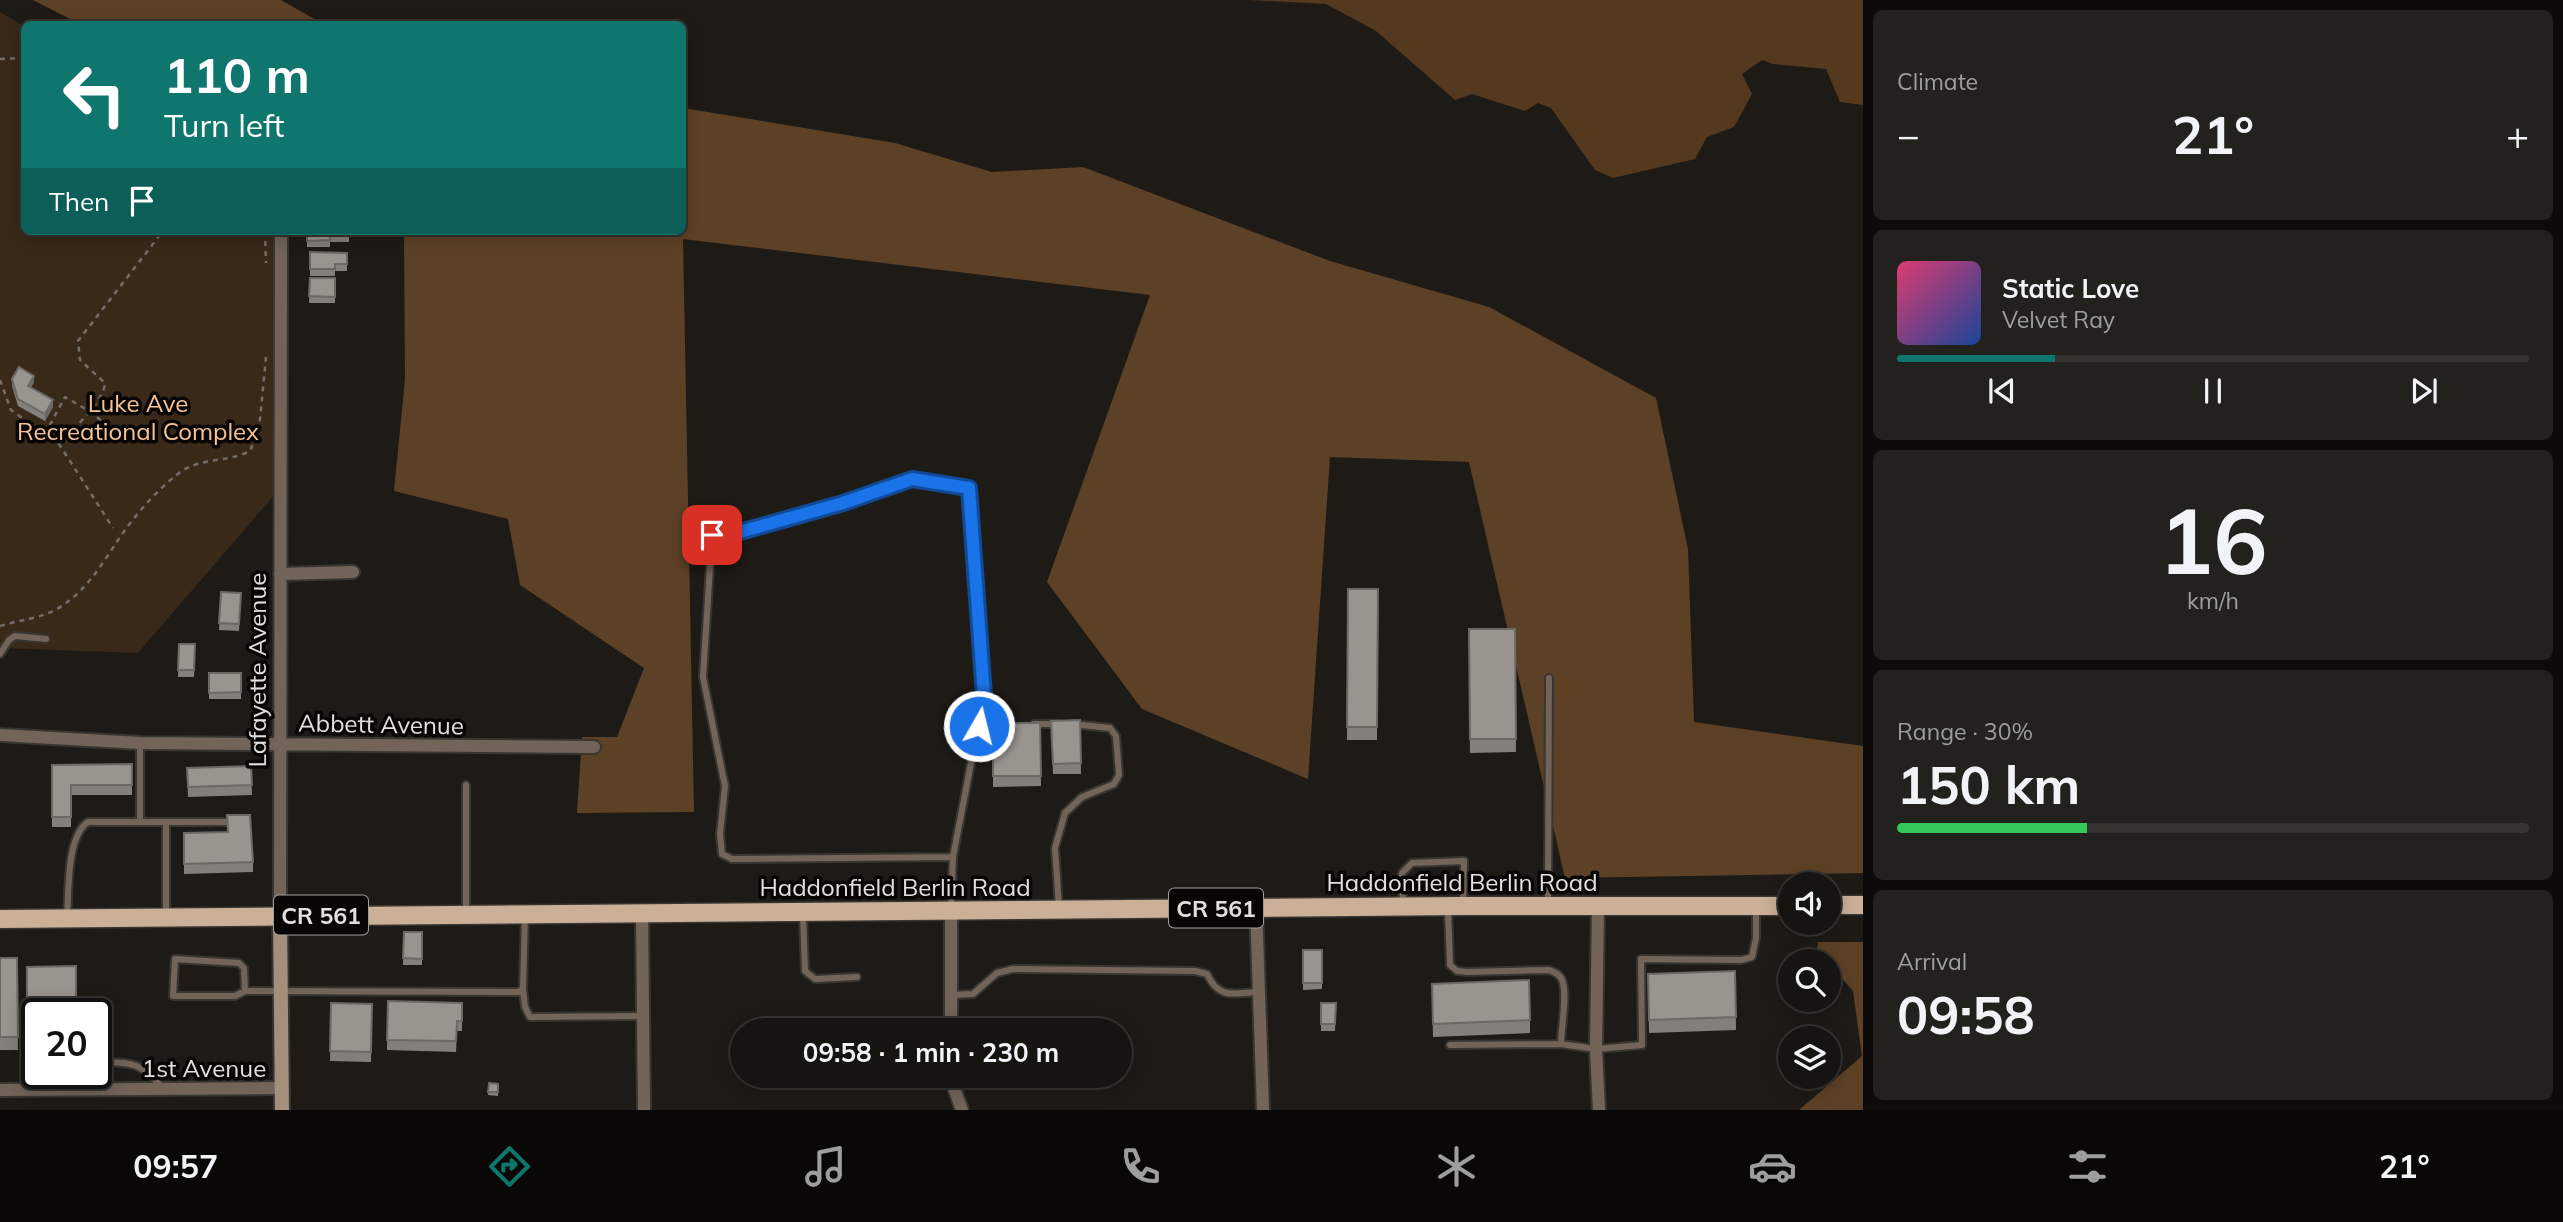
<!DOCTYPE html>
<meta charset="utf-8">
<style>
body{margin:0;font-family:Mulish,sans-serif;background:#23211e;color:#f1f3f6;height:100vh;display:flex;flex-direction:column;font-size:26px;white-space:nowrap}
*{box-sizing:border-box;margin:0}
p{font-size:23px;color:#9e9e9f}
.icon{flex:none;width:38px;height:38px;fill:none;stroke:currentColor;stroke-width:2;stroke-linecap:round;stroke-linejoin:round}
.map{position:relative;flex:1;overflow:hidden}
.side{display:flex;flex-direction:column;gap:10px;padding:10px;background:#0c0b09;width:700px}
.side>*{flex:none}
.top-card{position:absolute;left:21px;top:21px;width:665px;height:214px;border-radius:10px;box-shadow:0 4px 18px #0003,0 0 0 2px #353330;background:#0f766e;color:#fff;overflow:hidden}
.tools{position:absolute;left:1778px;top:872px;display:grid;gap:14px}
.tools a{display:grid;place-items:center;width:63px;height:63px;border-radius:50%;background:#161410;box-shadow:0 4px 18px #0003,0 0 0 2px #353330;font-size:35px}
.speed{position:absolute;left:21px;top:998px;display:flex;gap:14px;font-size:35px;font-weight:700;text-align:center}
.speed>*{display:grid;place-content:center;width:91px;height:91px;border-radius:50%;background:#161410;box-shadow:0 4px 18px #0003,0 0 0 2px #353330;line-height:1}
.speed .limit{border:4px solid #111;border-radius:10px;background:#fff;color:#111}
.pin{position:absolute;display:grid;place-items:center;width:60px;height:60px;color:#fff;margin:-30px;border-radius:14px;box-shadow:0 4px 10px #0006}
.me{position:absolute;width:77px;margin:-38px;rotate:8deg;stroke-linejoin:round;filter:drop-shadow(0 0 5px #0008)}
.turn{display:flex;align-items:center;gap:24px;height:147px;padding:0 28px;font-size:32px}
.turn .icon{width:91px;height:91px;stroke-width:2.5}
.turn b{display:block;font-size:49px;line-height:60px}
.then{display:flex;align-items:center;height:66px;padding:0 28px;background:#0003;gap:14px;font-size:26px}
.big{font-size:52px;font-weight:700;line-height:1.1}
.side .tile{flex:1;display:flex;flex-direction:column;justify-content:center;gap:10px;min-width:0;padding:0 24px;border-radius:10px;background:#23211e}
.side .dial{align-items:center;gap:0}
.dial b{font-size:91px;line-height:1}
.song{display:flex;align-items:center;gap:21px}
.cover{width:84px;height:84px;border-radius:10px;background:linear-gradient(135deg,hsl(340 70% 55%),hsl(220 70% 35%))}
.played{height:7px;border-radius:4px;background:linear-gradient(90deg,#0f766e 25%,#353330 25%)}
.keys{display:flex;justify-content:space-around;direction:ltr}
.heat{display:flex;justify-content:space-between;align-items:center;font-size:38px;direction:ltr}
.charge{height:10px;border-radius:5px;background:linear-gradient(90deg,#34c759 30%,#353330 0)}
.trip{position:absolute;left:730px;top:1018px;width:402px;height:70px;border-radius:35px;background:#161410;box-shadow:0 4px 18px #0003,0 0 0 2px #353330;font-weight:700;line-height:70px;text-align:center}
.tab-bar{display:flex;height:112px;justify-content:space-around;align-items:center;background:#090806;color:#9e9e9f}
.tab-bar .icon{width:49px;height:49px}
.tab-bar .on{color:#0f766e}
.tab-bar b{font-size:32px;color:#f1f3f6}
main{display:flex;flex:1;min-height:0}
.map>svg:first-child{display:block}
.green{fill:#392919}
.forest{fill:#5d4126}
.water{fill:#55391f}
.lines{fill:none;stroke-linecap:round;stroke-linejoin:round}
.lane-casing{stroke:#393632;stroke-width:10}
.street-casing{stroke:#393632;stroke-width:16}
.secondary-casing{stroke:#393632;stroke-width:18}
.primary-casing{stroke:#393632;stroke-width:21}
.path{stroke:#726e6b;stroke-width:2.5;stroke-dasharray:5 5;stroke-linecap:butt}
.lane{stroke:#726459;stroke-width:6}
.street{stroke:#726459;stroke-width:12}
.secondary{stroke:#a48f7b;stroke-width:14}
.primary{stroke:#cbaf97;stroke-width:18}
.wall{fill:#847f7b}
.shaded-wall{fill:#6c6864}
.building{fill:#9a948f;stroke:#6c6864;stroke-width:2}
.route-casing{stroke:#114b97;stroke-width:18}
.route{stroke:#1a73e8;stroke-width:12}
.labels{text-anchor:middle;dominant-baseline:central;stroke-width:7;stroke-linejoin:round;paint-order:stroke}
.shield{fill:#070605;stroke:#a09e9c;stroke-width:2}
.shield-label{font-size:23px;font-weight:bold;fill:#e2dfdc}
.park-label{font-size:24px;fill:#f7c394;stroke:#070605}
.street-label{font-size:24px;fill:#e2dfdc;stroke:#070605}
</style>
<main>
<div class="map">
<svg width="1863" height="1110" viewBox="0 0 1863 1110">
<rect width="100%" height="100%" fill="#1e1a16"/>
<path class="green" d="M0,12L24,26V231H278L277,492L138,653L0,648Z"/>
<path class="forest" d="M33,0H281L323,24H80Z
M683,108L895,143L992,172L1083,167L1330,261L1489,307L1656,398L1688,549L1694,722L1863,746V873L1565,878L1469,462L1330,457L1308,779L1142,709L1047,582L1150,295L683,239L694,812L577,813L582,737H617L644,668L520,585L508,519L394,491L405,379L404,231H682Z
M1818,942H1863V1110H1799L1862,1056L1853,991L1817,950Z"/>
<path class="water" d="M1249,0H1863V105L1840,102L1826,69L1773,64L1762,60L1742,74L1752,94L1734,127L1707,137L1695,159L1613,178L1595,170L1551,108L1538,103L1525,111L1472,94L1455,100L1376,31L1326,4Z"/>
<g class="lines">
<g class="lane-casing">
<path id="lane" d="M0,654L9,640L15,636L46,639
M1034,724H1058
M979,725H999
M140,743V822
M466,785V912
M1403,903L1402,873L1412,863L1464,861L1463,904
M1548,903L1549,678
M1059,908L1055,848L1065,813L1082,797L1114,784L1119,775L1116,736L1110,728L1073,724
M951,909L953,857L984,695L969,488L912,479L843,503L740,532L712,535L703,677L725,786L720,834L722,854L732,859L953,857
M1448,909L1450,965L1457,971L1467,972L1549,970C1554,972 1560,974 1562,980C1568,993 1561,1029 1561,1044L1596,1049L1642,1045L1641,959L1741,960L1752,957L1756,938V908
M803,914L805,971L815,979L857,977
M166,915V822
M67,917C69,892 66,837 88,822H235
M523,989L525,1007L530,1017L642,1016
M245,991L244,968L239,963L175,959L173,996H235L245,991L519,992L523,989L525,915
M951,995L973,994L997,973L1013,969L1195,971L1207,974C1219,1000 1234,993 1259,992
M1450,1045L1561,1044
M96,1062C132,1063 137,1060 162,1087
M29,1089L39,1073"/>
</g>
<g class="street-casing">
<path id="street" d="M280,574L353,572
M0,735L140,743L594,747
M1256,907L1263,1110
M1598,907L1596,1049L1599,1110
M642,913L644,1110
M280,915L281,231
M951,1031V911
M953,1076L954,1088L962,1110
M0,1090L282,1088"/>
</g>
<g class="secondary-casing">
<path id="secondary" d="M280,915L282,1110"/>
</g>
<g class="primary-casing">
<path id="primary" d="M1829,905H1863
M0,919L1463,906H1790"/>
</g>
<path class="path" d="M0,59L24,58
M265,231L266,263
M0,380L11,410L59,444L113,528
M45,434L65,397L89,411L103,422
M59,444C72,430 104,402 105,383L80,360L78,341L163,231
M0,626C19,620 39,619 57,609C86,592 102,564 120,537C136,514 157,490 179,473C201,457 226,463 250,451L259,429L266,357"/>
<use href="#lane" class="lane"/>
<use href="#street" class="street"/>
<use href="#secondary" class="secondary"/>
<use href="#primary" class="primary"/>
</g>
<path class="wall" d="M307,231H349V242H330V247H307Z
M310,252L347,253V271H335V276H310Z
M310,278H335V303H309Z
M12,379L34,382L31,387L53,407L45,421L18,406L12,386Z
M1348,589H1378L1377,740H1347Z
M221,592L241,593L239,631L219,630Z
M1469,629H1515L1516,752L1470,753Z
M179,644H195L194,677H178Z
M209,673H241V699H209Z
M1080,720L1081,774H1053L1051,721Z
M993,723H1040L1041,786L993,787Z
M132,764V795H71V827H52V765Z
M251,766L252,795L188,797L187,768Z
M184,833L253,862V872L184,874Z
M404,932H422V965H403Z
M1303,950H1322V989L1303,990Z
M0,958H17L18,1050H0Z
M27,967L37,1013V1043H27Z
M1735,971L1736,1030L1649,1033L1648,974Z
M1432,984L1530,1020V1033L1433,1037Z
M388,1001L462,1003V1031H457L456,1052L387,1050Z
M331,1003L372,1004L371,1062L330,1061Z
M1321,1003H1336L1335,1031H1321Z
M489,1083L498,1084V1096L488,1095Z"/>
<path class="shaded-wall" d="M34,376V382L28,393V386Z
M53,400V407L45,421V414Z"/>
<path class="building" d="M307,231H349V235H330V240L307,241Z
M310,252L347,253V264H335V269H310Z
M310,278H335V297L309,296Z
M19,367L34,376L28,386L53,400L45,414L18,399L12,379Z
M1348,589H1378L1377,727H1347Z
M221,592L241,593L239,624L219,623Z
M1469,629H1515L1516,739H1470Z
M179,644H195L194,670H178Z
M209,673H241V692L209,693Z
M1080,720L1081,763L1053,764L1051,721Z
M993,723H1040L1041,776H993Z
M132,764V785H71V817H52V765Z
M251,766L252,785L188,787L187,768Z
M227,815H250L253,862L184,864V833L228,832Z
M404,932H422V959L403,958Z
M1303,950H1322V983H1303Z
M0,958H17L18,1037H0Z
M76,966V1013H37V1029L27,1030V967Z
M1735,971L1736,1017L1649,1020L1648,974Z
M1529,980L1530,1020L1433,1024L1432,984Z
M388,1001L462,1003V1021H457L456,1041L387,1040Z
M331,1003L372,1004L371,1052L330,1051Z
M1321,1003H1336L1335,1024H1321Z
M489,1083L498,1084V1092H488Z"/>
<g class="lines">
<g class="route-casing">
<path id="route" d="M712,535L740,532L843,503L912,479L969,488L984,695L979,726"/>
</g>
<use href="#route" class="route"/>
</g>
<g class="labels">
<g class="shield">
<rect x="1169" y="888.5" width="94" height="39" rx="5"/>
<rect x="274" y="895.5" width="94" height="39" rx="5"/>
</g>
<g class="shield-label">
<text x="1216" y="908">CR 561</text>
<text x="321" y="915">CR 561</text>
</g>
<g class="park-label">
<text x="138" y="403">Luke Ave<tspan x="138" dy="28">Recreational Complex</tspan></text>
</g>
<g class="street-label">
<text transform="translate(257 670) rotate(-90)">Lafayette Avenue</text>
<text transform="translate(381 724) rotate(1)">Abbett Avenue</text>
<text x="1462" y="882">Haddonfield Berlin Road</text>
<text x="895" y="887">Haddonfield Berlin Road</text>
<text x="204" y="1068">1st Avenue</text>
</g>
</g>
</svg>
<div class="tools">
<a><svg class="icon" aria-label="sound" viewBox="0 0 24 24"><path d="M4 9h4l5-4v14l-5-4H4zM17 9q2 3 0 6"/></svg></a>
<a><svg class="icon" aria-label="search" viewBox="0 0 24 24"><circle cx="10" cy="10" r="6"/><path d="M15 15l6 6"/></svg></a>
<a><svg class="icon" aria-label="layers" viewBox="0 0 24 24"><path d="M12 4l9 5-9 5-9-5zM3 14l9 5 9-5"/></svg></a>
</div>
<div class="speed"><div class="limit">20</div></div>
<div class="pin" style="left:712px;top:535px;background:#d93025"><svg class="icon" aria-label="arrive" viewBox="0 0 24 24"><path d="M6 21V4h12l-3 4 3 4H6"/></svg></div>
<svg class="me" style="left:979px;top:726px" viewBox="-20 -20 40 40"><circle r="17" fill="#1a73e8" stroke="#fff" stroke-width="3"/><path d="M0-11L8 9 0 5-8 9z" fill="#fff"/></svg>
<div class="trip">09:58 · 1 min · 230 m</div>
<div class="top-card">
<div class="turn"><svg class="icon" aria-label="left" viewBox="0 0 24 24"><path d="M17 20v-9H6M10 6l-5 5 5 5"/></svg><div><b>110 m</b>Turn left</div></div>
<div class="then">Then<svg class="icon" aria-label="arrive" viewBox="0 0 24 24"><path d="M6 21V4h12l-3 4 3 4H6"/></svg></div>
</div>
</div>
<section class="side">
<div class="tile"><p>Climate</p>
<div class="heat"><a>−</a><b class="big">21°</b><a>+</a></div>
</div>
<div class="tile">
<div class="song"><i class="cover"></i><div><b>Static Love</b><p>Velvet Ray</p></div></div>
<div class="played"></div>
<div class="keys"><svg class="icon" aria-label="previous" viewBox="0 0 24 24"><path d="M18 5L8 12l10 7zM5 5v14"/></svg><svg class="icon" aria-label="pause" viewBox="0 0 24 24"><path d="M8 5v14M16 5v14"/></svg><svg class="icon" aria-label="next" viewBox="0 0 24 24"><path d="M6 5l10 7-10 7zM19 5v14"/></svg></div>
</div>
<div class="tile dial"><b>16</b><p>km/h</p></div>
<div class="tile"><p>Range · 30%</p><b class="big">150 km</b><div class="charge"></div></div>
<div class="tile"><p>Arrival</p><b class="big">09:58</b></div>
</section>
</main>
<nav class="tab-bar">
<b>09:57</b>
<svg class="icon on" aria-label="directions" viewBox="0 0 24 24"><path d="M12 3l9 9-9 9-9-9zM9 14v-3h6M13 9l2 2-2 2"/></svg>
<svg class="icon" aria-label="music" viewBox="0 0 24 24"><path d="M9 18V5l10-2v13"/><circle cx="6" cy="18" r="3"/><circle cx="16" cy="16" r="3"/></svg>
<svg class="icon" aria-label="phone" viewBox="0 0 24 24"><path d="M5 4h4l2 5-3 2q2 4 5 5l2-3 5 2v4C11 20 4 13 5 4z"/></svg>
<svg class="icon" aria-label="climate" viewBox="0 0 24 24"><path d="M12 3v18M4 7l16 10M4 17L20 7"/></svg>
<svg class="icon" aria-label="car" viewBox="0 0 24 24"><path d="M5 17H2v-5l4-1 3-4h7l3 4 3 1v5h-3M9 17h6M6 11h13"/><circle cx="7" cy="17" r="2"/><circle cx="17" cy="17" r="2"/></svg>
<svg class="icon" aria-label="filters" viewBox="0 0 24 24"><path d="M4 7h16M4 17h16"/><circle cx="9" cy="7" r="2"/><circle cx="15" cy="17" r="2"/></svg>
<b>21°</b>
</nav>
